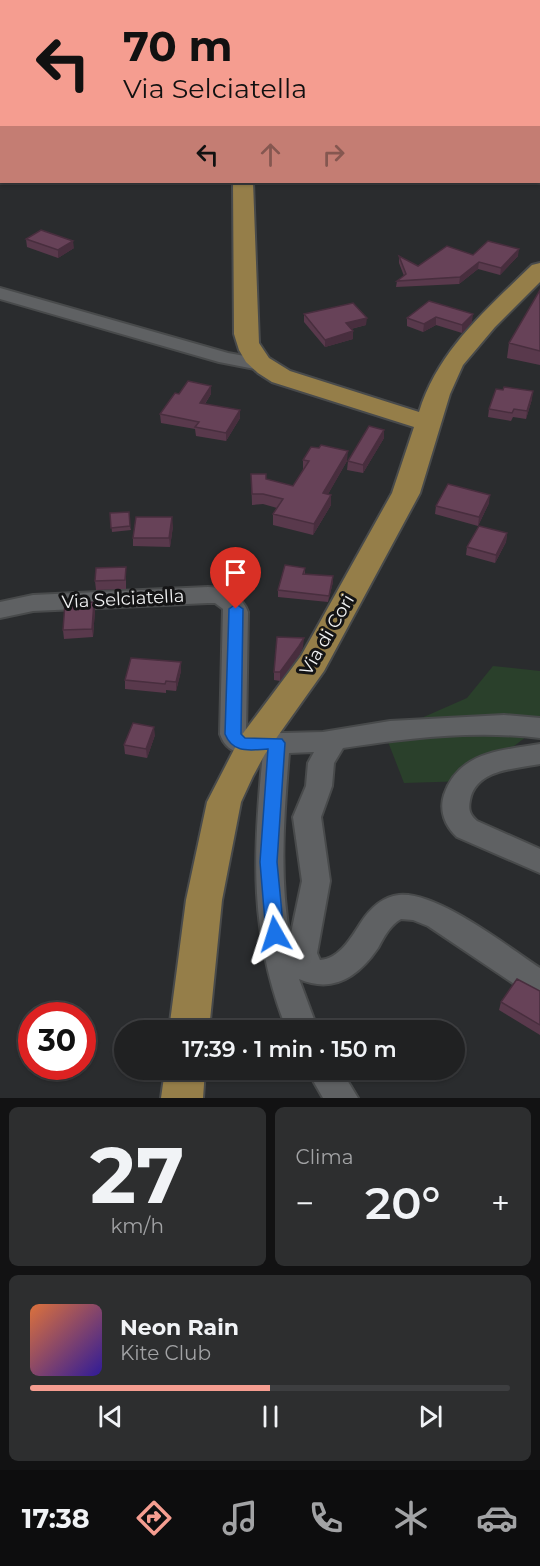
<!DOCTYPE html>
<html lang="it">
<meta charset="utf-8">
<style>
body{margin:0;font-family:Montserrat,sans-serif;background:#2d2e2f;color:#f1f3f6;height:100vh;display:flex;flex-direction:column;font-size:22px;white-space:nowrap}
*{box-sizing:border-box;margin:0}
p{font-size:20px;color:#a2a3a5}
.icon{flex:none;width:33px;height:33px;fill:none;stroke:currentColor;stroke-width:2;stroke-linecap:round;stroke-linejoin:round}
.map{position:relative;height:1098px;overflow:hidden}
.details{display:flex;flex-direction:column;gap:9px;padding:9px;background:#121213;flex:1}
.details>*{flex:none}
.banner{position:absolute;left:0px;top:0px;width:540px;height:183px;box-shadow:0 2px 4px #0004,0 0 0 2px #3d3e40;background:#f59d90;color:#111;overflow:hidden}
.speed{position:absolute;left:18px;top:1002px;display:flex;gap:12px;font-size:30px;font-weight:700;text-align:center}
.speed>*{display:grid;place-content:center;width:78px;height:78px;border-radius:50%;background:#202122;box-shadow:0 2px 4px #0004,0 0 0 2px #3d3e40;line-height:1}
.speed .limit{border:9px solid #d22;background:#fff;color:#111}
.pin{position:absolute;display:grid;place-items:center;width:51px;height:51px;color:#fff;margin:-62px -26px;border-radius:50% 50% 50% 0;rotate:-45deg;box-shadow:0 0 6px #0007}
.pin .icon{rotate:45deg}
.me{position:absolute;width:66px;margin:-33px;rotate:354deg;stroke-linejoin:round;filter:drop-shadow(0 0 4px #0008)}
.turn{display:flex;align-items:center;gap:21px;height:126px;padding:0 24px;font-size:27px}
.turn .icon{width:78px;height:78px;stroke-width:2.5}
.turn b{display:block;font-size:42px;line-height:51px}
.lanes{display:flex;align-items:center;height:57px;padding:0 24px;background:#0003;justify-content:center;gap:30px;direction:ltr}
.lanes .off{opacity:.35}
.big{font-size:45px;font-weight:600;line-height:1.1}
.details .widget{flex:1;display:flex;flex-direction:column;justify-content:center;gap:9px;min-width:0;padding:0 21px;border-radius:9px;background:#2d2e2f}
.details .dial{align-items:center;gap:0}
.dial b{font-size:78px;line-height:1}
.song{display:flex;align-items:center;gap:18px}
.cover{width:72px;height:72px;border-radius:9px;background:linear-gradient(135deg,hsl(20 70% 55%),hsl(250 70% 35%))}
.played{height:6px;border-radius:3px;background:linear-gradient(90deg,#f59d90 50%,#3d3e40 50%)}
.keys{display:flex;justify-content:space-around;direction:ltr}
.heat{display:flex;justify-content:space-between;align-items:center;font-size:33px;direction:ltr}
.details .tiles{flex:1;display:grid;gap:9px;grid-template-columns:1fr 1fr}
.widget:last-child{grid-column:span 2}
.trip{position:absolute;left:114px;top:1020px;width:351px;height:60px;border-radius:30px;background:#202122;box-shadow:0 2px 4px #0004,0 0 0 2px #3d3e40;font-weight:600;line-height:60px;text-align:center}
.menu{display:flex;height:96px;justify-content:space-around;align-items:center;background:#0d0d0e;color:#a2a3a5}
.menu .icon{width:42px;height:42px}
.menu .active{color:#f59d90}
.menu b{font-size:27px;color:#f1f3f6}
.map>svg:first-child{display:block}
.green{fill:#2a402b}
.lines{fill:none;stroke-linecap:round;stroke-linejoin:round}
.minor-casing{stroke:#484a4b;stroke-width:4}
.major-casing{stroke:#484a4b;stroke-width:4}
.minor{fill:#5f6163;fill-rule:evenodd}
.major{fill:#957e49;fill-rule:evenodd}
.wall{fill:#59394c}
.shaded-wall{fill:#482e3e}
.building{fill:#674258;stroke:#482e3e;stroke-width:1.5}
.route{fill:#1a73e8;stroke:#114b97;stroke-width:1.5}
.labels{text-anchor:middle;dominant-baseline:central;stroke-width:6;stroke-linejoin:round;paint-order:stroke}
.street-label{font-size:18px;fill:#f0f1f2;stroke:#141415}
</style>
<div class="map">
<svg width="540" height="1098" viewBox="0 0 540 1098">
<rect width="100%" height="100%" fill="#2a2c2e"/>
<path class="green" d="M493,666L540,671V726L469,781L404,783L385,734L467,698Z"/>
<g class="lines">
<g class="minor-casing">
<path id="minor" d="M107,0H143L106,2Z
M320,0H345L346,2H321Z
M0,4H2V12H0Z
M538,5H540V13H538Z
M0,288L228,353L267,360L270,364L267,368L260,370L219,362L0,299Z
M208,587C226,588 241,594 248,612L246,734L323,732L390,721L504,715L540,718V738C475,730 407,738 343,748L334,763L332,786L321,817L330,881L317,953L320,960C339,959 351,938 360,924C369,910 381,897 399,895C437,891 508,947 540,968V998L529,994L428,926L413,920L401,919C390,925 384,937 378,948C359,976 333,994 299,979L318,1030H287C249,935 253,853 263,753C244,754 227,755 220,734L223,609L215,603H208L33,611L0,618V602L33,595ZM314,752L308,763L306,786L293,817L302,881L290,938C279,877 284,814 289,753Z
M540,744V764C515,769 476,769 470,800C468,810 470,815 477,821L540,849V873L457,837C445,826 439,811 444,795C459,751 501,751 540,744Z
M307,1070H341L358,1098H323Z"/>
</g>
<g class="major-casing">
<path id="major" d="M231,0H247L230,2Z
M233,182H253L259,343L269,358L290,371L419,412C438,350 487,309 532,265L540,263V282L495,327L463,365L450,394L420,493L324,671L265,754L253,776L241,802L222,900L209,1030H169L186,900L207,802L241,736L301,656L392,493L414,427L272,382L258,373L246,362L239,350L234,334Z
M165,1070H205L203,1098H161Z"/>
</g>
<use href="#minor" class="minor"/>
<use href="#major" class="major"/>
</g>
<path class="wall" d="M26,239L74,248L58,258L27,247Z
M473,255L518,256L500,275L478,269L459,284L396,287L397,281L404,276L399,263V256L418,266Z
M540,290V365L507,358L509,343Z
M429,301L472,322L462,333L436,325L423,332L407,326V318Z
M304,314L366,325L351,329L353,339L325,347L304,322Z
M179,394H211L205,404L240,418L226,441L196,436L195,429L161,423L160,414Z
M532,399L526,419L513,417L511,421L488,417L489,409Z
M384,430V438L363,473L347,470L348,461Z
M303,460L347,461L328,494L331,495V505L313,535L273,525V514L277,508L263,504L252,505L251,474L266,479L293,486L303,470Z
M489,503L478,526L435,514L436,506Z
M110,513L130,526L131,530L112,532Z
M173,526L170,547L133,546V538Z
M507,533L506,542L495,563L466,555L467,547Z
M126,567V589L96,590L95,581Z
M305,568V574L333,582L328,602L278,597V590Z
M94,602L95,610L93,637L64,639L63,630Z
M303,647L299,655L280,681L274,680V672Z
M181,671L176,691L166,690V693L125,689V680Z
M155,735L147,758L125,754L124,745Z
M540,991V1035L499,1010L501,1002Z"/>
<path class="shaded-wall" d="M73,241L74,248L58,258V250Z
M519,249L518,256L500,275L501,268Z
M479,262L478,269L459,284L460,277Z
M473,314L472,322L462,333V325Z
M436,317V325L423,332L424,324Z
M367,318L366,325L346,330V323Z
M353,331V339L325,347V340Z
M211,386V394L200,411V403Z
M533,391L532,399L526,419L527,411Z
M240,410V418L226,441V433Z
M384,430V438L363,473V465Z
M348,451L347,461L323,503V493Z
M331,495V505L313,535L314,524Z
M490,495L489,503L478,526L479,517Z
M172,517L173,526L170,547L169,538Z
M507,533L506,542L495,563L496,555Z
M333,576V582L328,602L329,596Z
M94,602L95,610L93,637L92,629Z
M304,638L303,647L299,655L280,681V672Z
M181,662V671L176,691V682Z
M154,727L155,735L147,758L146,749Z"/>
<path class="building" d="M255,0H292V2H254Z
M41,230L73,241L58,250L26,239Z
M488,241L519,249L501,268L479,262L460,277L397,281L406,274L399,256L418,266L447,246L473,255Z
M540,290V351L509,343Z
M429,301L473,314L462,325L436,317L424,324L407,318Z
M353,303L367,318L346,323L353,331L325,340L304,314Z
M188,381L211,386L200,403L240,410L226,433L195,427L199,422L160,414L175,393L179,394Z
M504,387L533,391L527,411L514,409L512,413L489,409L496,389L503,390Z
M369,426L384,430L363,465L348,461Z
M321,445L348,451L323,493L331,495L314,524L273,514L283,499L263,494H252L251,474H266V479L293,486L309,461L303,460L311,447L319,448Z
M448,484L490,495L479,517L436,506Z
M129,512L130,526L111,528L110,513Z
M136,517H172L169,538H133Z
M479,526L507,533L496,555L467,547Z
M285,565L305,568L303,574L333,576L329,596L278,590Z
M126,567L125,580L95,581L96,568Z
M94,602L92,629L63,630L65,603Z
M277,637L304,638L299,646L280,672H274Z
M131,658L181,662L176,682L166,681L165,684L125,680Z
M133,723L154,727L146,749L124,745Z
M517,979L540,991V1025L501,1002Z"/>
<path class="route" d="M236,604L243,609L241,734L245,738L282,739L285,743L277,862L284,934L281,940L275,942L269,940L266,934L260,862L268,749C250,750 233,754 225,734L229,609Z"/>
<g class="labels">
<g class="street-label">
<text transform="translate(123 599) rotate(-3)">Via Selciatella</text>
<text transform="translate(327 635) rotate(-60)">Via di Cori</text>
</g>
</g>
</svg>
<div class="speed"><div class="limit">30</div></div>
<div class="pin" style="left:236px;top:609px;background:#d93025"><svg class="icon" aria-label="arrive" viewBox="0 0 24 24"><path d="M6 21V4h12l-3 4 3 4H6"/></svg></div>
<svg class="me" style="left:275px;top:934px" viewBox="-20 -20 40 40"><path d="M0-17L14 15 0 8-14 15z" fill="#1a73e8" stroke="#fff" stroke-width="4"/></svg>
<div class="trip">17:39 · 1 min · 150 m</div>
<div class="banner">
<div class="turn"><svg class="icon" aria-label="left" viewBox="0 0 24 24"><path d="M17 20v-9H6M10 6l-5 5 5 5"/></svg><div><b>70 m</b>Via Selciatella</div></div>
<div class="lanes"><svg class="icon" aria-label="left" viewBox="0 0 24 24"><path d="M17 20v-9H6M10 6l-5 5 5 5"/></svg><svg class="icon off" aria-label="ahead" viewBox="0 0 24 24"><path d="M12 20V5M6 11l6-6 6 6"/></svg><svg class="icon off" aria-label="right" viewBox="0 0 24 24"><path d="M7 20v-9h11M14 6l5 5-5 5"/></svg></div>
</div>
</div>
<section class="details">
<div class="tiles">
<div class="widget dial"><b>27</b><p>km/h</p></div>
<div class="widget"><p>Clima</p>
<div class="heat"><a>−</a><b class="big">20°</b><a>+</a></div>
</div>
<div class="widget">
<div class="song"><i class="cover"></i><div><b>Neon Rain</b><p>Kite Club</p></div></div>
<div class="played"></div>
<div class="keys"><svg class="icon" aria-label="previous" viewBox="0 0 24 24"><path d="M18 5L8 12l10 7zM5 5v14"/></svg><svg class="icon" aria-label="pause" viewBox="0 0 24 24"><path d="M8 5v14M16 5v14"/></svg><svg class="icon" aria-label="next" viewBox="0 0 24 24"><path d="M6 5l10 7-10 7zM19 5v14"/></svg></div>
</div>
</div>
</section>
<nav class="menu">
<b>17:38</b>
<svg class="icon active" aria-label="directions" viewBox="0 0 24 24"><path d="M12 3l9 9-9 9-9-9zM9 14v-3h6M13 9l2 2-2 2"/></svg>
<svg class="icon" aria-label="music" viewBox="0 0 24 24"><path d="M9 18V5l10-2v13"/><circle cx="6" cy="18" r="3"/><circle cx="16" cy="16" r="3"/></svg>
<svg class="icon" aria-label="phone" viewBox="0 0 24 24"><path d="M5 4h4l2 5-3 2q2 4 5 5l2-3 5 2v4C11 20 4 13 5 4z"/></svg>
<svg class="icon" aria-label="climate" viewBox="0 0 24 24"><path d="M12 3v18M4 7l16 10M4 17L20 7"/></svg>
<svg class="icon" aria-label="car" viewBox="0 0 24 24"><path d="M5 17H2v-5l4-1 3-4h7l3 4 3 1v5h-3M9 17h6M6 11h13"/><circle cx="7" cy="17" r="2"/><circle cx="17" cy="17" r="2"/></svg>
</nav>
